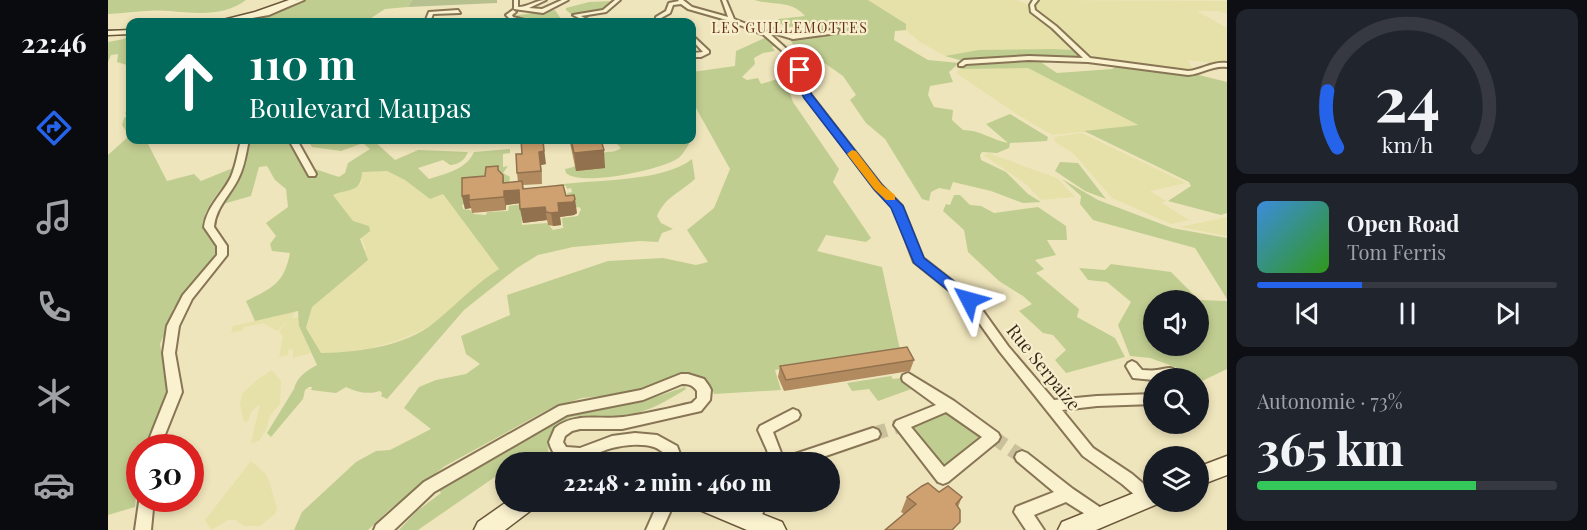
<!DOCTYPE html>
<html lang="fr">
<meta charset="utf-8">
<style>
body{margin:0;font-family:"Playfair Display",serif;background:#20242c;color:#f1f3f6;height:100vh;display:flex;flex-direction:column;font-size:22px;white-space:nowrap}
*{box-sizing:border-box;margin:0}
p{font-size:20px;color:#9ea1a6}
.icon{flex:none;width:33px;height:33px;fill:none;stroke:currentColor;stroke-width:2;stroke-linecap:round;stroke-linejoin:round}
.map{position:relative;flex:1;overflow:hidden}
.panel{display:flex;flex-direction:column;gap:9px;padding:9px;background:#0d0f14;width:360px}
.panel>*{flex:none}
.banner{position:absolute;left:18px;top:18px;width:570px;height:126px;border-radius:12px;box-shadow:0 3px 9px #0003;background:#00695c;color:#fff;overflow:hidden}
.controls{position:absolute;left:1035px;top:290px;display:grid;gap:12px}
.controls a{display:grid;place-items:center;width:66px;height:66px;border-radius:50%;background:#171b24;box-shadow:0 3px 9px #0003;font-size:30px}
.speed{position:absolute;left:18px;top:434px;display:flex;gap:12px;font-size:30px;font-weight:700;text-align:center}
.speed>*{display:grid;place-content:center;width:78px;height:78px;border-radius:50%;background:#171b24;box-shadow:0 3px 9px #0003;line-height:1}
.speed .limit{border:9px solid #d22;background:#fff;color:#111}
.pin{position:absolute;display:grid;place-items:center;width:51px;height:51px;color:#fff;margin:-26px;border:3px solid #fff;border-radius:50%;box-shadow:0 2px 6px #0007}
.me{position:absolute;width:66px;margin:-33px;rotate:309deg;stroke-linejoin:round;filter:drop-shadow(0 0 4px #0008)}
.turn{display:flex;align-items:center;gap:21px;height:126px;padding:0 24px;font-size:27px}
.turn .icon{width:78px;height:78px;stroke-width:2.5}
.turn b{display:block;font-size:42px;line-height:51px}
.big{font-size:45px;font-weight:800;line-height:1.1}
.panel .card{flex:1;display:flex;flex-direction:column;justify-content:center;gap:9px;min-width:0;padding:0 21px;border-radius:12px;background:#20242c}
.panel .dial{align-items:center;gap:0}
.dial svg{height:156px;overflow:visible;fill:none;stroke:#363941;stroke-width:7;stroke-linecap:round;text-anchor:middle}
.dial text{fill:#f1f3f6;stroke:none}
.song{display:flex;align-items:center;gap:18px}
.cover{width:72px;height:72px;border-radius:9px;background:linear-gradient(135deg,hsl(210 70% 55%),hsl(110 70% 35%))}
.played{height:6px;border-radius:3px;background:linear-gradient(90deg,#2563eb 35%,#363941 35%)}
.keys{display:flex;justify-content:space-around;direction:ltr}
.charge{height:9px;border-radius:4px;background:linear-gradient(90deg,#34c759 73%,#363941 0)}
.trip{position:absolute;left:387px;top:452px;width:345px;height:60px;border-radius:30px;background:#171b24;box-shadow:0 3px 9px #0003;font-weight:800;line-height:60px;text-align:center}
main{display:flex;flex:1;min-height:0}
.tab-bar{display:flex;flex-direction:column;width:108px;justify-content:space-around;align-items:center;background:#090b0e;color:#9ea1a6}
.tab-bar .icon{width:42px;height:42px}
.tab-bar .current{color:#2563eb}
.tab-bar b{font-size:27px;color:#f1f3f6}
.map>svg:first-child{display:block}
.farmland{fill:#e5e1a9}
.green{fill:#c0cd90;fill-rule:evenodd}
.cemetery{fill:#b7c190}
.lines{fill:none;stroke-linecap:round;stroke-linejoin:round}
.stream{stroke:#688e88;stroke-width:1.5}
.street-tunnel{stroke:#cac09c;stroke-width:14;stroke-dasharray:14 8;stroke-linecap:butt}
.street-casing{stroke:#877555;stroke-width:4}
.secondary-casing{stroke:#695538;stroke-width:3}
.street{fill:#faf1cf;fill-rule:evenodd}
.secondary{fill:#faf1cf;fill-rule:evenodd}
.wall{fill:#b28a60}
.shaded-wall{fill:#91714e}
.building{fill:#cfa170;stroke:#91714e;stroke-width:1.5}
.route{fill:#2563eb;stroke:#184099;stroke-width:1.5}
.slow{fill:#f59e0b}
.labels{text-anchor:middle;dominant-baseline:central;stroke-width:4.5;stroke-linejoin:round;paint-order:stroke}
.far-neighbourhood-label{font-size:14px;letter-spacing:1.5px;fill:#642f18;stroke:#f7eecc}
.near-street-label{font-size:18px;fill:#362a1b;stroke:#f7eecc}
</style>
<main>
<nav class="tab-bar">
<b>22:46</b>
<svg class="icon current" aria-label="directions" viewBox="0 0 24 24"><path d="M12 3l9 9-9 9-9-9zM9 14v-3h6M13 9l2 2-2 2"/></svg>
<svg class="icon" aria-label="music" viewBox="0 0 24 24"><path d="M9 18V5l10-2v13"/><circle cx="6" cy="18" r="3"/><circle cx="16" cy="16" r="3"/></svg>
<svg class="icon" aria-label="phone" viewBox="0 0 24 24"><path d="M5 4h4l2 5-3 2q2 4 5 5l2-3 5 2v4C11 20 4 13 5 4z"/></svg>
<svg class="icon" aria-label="climate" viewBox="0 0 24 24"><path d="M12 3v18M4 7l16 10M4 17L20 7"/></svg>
<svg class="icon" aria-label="car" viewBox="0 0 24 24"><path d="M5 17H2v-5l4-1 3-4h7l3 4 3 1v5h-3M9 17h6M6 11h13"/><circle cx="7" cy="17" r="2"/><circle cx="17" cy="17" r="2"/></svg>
</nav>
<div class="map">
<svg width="1119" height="530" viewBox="0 0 1119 530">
<rect width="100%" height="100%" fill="#efe5bc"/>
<path class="farmland" d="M760,0H908L921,5L922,10L952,34L966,50H884L837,56L812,42L798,30L797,24Z
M929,0L1119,1V14L1110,11H1089L1119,28V65L1080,60L1086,71L1085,72L993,62L984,55L977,54L959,36L927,11L926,5Z
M920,68L1031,126L944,135L910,115L848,73L852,69Z
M974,133L1078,183L1042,191L1058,201L1054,203L1081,220L1063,224L1004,198L965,153L947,142L946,137Z
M880,153L949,178L967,197L933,200L918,184L875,155Z
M279,171L297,180L322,199L335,194L391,269L325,324L310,332L291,340L263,348L236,352L212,353L198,329L204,306L258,248L245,221L225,195L253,184L254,172Z
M1119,217V236L1072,227L1096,222Z
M188,311L184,318L191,317V326L203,353L185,358V349L180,350V355L171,357L175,337L171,331L181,320L169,331L155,323L136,327L134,330L123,333L125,326Z
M164,370L173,381L172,404L162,416L158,430L151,441L143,443L152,404L143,412L140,421L136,422L132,405L134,394L150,379Z
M143,461L158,474L162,484L169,509L167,514L152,526H136L128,520H120L103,530L97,520Z"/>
<path class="green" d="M0,0H138C116,17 88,13 61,11C42,9 20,13 0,14Z
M196,0H304L300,7L277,9L257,22H124L162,14Z
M646,0H760L798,24V30L787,31L786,40L820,60L851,63L841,72L845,82L822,86L820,95L826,107L845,110L844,120L855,130C872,130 884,140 900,143L878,124L902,114L940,137L939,141L902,143L901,148L889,153L874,152L872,155L873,160L898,172L920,194L933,202L915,203L883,191L845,182L842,190L831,188L823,192L821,201L814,199L777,139L758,123L742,100L748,95L735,76L692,46H686L681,38L711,35L706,26L679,27L669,22L670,19L697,16C683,0 666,6 646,0Z
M506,1L494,11L463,14L458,10V8L481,2Z
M447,10L453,19L460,22L413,21L404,16Z
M22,34V66L9,62L10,54L3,55L0,62V42L16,39Z
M659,37L670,45L664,47L667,51L655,53L646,58L647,64L634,77L639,80L650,78L653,84L676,77L685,102L731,169L725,182L763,238L758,242L718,235L709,251L774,267L792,350L667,370L673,390L606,394L602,384L584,373L568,374L528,393L474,398L441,409L337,466L281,510L260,530H186L194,512L248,462L268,451L282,450L323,429L296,408L311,387L328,380L358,374L372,364L358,354L353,336L402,315L399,295L500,261L555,258L588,265L600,262L579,230L606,208L622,169L584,101V72L627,66L628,51Z
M945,49L966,50L972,57L855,61L837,56L871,50Z
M936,58L942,62L934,63L949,73L1004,69L1010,66L1087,74L1119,82V213L1113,215L1060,201L1083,186L1081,182L976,131L1030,125L920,68L852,69L855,64Z
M21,103H22V140H52L40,144L59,181L86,174L93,181L125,168V173C115,188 98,204 96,222C93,237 114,242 107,260L65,309L63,319L52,344L61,393L54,412L41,433L37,447H32L27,507L0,515V155L21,136L14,125L16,118L22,114H17Z
M142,140H183L195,165L231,177L237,173L240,163L262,149L255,143L233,151L204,147L201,142L205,140H265L287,160L310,150L360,152C357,160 350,165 342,165L335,160L310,168L321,179C337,174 359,169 366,152L402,149V153L395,154V167L400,166L395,173L402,177L401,184L362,204L354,205L355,209L362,210L366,214L378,215L379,212L400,211L401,206L413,204L414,225L439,223L445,230L455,228L454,218L470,216L473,209L471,207L452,210L461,205L459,193L464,192L463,188L459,189L458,186L448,185C485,179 554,183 584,159L587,179C573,192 557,197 549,216L553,223L565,229L554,233L550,242L532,241L465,247L430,255L409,268L356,310L279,399L273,396L274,393L272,391C260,395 248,392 238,387L228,393L203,390L204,387H201L197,390L195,399L163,437L159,433L186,389C189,377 198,371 209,365L191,326L190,311L147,321L138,301C164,288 176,284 182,253L164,251L162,244L168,236L158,223L180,207L178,189L167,180L159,166L151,167L143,196L115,204L137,165ZM279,171L297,180L322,199L335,194L391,269C367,284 348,305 327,322C297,347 250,352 213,353L198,328L204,307L260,260L252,239L262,231L261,226L245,221L225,195C242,188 253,193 254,172Z
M496,140H578L581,144C577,150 574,156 569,159C551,170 473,187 458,173L457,169C471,167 480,157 494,153C501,151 507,153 513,148L508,143H496Z
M952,162L970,163L998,199L977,191L947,171Z
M954,179L990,200L1064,228L1119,238V299L1087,248L985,220L972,204L973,196Z
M846,195H852L862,205L873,206L886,213L930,207L958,226L959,240H939L948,255L927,260L936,269L928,273L971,309L969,317L1007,338L1017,357L958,373L947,360L958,350L945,335L935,333L911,311L924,304L915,296L891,281L860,252L856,230L835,211L838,204L842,205Z
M1003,264L1063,272L1091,300L1119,301V369L1094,381L1067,367L1042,358L1022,356L1010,325L1023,302L999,282L980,280L971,268L997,270ZM1046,300H1090V345H1046Z
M783,376L785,379L793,378L809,387L770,401L761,389L744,391L739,383Z
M577,387L578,389C559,401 541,411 519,416C502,419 487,415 471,416C452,417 436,436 441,455L415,462H398L397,470L310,530H291L309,511L333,493L331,490L452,418L469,411L535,401Z
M841,410L877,434L836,469L804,427Z"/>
<path class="cemetery" d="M304,0H389V3L300,7Z"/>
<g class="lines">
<path class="stream" d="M95,22L121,19
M0,30H22"/>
<path class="street-tunnel" d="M765,434L788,427
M885,437L914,457"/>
<g class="street-casing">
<path id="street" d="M190,0H196L161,15L121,22L118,21L158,13Z
M406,0H410V7C420,7 428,0 438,0L421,8L434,9L454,0H460L435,13L406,9Z
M507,0H512L498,12L473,16L484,22H479L465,15L495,10Z
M570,0H575L584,7L620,17L614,0H618L626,19L658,32L665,29L685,35L724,30L720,26L723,24L731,30L729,33L685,39L665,33L662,34L683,53L693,65V79L703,95L773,185L794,206L815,258L865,297L900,346L946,400L989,396L1046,394V404L989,406L954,410L985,448L1024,474L1045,492V502L1040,504L1035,502L1014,484L975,456L892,352L857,303L806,262L785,207L767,189L698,97L687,79V65L679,55L656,35L622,21L580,9L573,4L565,5L562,13L553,18L557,22H552L548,19V17L558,11L561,3L571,1Z
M925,0H930L926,5L927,10L948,26L982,58L1080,71C1094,70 1104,61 1119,63V67C1104,65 1094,74 1080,75L980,62L921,60L858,64L855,66H851V64L856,60L921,56L975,58L944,28L923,12L922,5Z
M350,10L352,13L325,14L322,22H317L321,12Z
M405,10L408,12L404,15L405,17L424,22H371L374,20H403L398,15Z
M584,35L601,51V53L593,57H584V53L595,52L584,40Z
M133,140H141C138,152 137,165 131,177C123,195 108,206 106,227L119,246V255L84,299L71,326L67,353L74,392L52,447H38L60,392L55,353L59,326L75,295L109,255V246L96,227C99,206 114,195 123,177C128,165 130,152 133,140Z
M181,140H189L208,174L207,176H201Z
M1024,361L1028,363L1034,370C1039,370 1044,371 1049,370C1060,369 1064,364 1071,375L1070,378H1046V380L1025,378L1018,366L1020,363Z
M800,373L846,401L890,433L892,437L890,441L840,482L835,484L830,482L786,425L788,421L828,405L795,381L794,378L795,375ZM838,412L874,437L836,467L803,427Z
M573,374H580L596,379L601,386L603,390L602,400L593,411L514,429H472L464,431L457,436L455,442L458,447L472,448L504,436L527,433L549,435L569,446L575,462H561L558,454C554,452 550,448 546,447C534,443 516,445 504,448C482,454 450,476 441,442L447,428C467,412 491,420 515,417C538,414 561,408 584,403L589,398V391C585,385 581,384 574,384L535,400L459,415L326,492L286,530H266L268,525L316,482L451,406L533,390Z
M685,409L690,411L692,415L690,419L665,432L675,458L765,428L770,430L772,434L770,438L700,462H662L659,450L650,430L652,426Z
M914,451L919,453L965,489L999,512L1001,517L999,522L993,524L958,502L926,515L936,530H918L906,512L908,507L946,492L909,461L907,457L909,453Z
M32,495V498H46L43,530H27Z
M551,501H567L554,530H538Z
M643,501H659L650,526L644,529L638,526L636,521Z"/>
</g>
<g class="secondary-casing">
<path id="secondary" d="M181,0H190C172,12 129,24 107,22L147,12Z
M22,30V34L0,35V31Z
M1119,456V475L1090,486V467Z
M1046,485V501L1054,502L988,530H950L954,522Z
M400,501H429L426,508L397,530H366L370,522Z
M584,501H621L674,522L678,530H639L587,508Z"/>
</g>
<use href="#street" class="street"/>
<use href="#secondary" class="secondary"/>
</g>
<path class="wall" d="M455,140H496H493L497,168L468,171L462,143Z
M408,154L438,164L433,165L434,184L415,185L416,189L458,196L469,213L466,215L452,217L453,225L445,226L440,225L439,220L415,223L412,203L398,205V210L364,213L363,208L357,209L354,196L377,176L391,171L395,175L396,183L410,182L409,173Z
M806,360L802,371L676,391L670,377L672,366Z
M831,492L854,497L850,507L796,514L793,512L799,497Z"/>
<path class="shaded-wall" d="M435,140L438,164L433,165L434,184L431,152Z
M496,150L497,168L468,171L466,153Z
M395,175L397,188L411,190L413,203L398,205V210L396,197Z
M361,195V200L363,208L357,209L354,196Z
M467,199L469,213L466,215L452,217L453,225L445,226L443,213L450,203Z
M437,207L439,220L415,223L412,209Z"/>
<path class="building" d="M413,140H435L436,151L431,152L433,171L409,173L408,154H414Z
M463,140H493L496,150L466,153Z
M390,166V170L395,175V183L414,181L415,189L455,185L458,196L466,195L467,199L465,202L450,203L451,212L443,213L438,212L437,207L412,209L411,190L396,191V197L361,200V195L354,196V178L377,176L378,167Z
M799,347L806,360L678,380L672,366Z
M820,483L831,492L840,486L854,497L848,504L852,510V522L844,530H777L808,504L799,497L814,486Z"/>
<path class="route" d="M689,68L696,70L694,78L704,95L774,185L795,206L816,258L866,297L869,300L866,303H856L806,263L783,208L766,189L696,98L686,78Z"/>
<path class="slow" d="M744,150L748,151L774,185L787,195V200H778L766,189L739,154Z"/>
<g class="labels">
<g class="far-neighbourhood-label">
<text x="682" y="27">LES GUILLEMOTTES</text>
</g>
<g class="near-street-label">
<text transform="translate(936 367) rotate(51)">Rue Serpaize</text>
</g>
</g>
</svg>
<div class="controls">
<a><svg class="icon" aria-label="sound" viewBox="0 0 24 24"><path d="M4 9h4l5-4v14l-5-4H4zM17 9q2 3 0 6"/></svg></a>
<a><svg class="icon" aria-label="search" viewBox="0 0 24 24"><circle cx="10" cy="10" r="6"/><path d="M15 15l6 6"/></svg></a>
<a><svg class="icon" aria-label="layers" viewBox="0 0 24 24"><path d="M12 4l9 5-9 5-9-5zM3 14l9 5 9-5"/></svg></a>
</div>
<div class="speed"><div class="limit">30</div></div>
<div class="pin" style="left:692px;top:70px;background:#d93025"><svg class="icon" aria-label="arrive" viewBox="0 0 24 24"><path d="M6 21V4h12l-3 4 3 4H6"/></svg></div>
<svg class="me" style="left:861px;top:300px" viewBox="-20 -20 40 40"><path d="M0-17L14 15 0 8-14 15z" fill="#2563eb" stroke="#fff" stroke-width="4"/></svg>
<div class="trip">22:48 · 2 min · 460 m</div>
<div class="banner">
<div class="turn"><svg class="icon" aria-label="ahead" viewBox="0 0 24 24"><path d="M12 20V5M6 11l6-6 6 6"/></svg><div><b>110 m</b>Boulevard Maupas</div></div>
</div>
</div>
<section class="panel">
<div class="card dial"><svg viewBox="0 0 100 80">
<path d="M14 69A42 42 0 1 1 86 69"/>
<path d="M14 69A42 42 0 0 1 9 40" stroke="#2563eb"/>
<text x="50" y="56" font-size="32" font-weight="700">24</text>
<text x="50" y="72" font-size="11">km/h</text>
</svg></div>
<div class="card">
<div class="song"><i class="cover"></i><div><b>Open Road</b><p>Tom Ferris</p></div></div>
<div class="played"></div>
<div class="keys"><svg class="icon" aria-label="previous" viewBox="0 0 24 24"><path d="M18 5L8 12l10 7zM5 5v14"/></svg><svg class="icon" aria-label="pause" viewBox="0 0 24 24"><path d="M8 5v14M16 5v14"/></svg><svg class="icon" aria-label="next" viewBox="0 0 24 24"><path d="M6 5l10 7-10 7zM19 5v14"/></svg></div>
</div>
<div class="card"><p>Autonomie · 73%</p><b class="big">365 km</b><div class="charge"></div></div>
</section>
</main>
